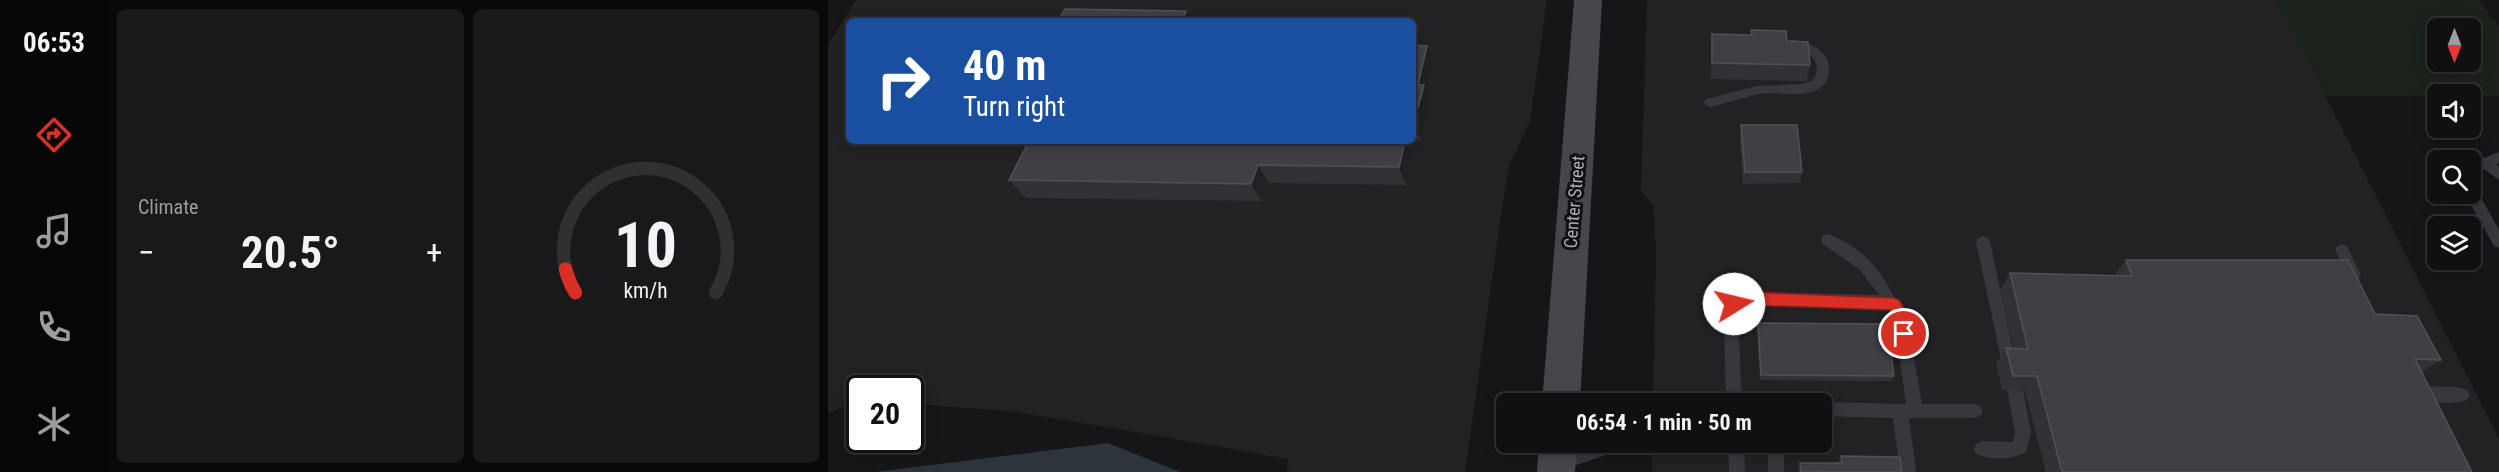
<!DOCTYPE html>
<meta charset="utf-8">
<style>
body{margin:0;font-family:"Roboto Condensed",sans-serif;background:#19191b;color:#f1f3f6;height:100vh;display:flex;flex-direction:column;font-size:22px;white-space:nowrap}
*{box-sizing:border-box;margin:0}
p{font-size:20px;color:#9c9d9f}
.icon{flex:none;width:33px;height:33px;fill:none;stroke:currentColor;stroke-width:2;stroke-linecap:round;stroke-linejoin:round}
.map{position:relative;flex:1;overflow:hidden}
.drawer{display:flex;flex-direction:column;gap:9px;padding:9px;background:#09090a;width:720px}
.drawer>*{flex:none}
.top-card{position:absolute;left:18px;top:18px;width:570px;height:126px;border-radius:9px;box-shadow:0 3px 15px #0003,0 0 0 2px #303032;background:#1a4fa0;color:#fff;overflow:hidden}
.needle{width:39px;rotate:180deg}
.tools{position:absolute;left:1599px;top:18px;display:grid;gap:12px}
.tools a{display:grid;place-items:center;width:54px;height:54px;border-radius:9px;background:#101012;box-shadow:0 3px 15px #0003,0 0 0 2px #303032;font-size:30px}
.speed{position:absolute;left:18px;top:375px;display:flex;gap:12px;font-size:30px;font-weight:700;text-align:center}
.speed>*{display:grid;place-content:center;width:78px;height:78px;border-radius:50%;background:#101012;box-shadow:0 3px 15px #0003,0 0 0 2px #303032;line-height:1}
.speed .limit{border:3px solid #111;border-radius:9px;background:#fff;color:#111}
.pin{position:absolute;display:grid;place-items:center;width:51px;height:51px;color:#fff;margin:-26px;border:3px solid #fff;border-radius:50%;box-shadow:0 2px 6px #0007}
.me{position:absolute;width:66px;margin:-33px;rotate:81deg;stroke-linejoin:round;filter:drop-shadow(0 0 4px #0008)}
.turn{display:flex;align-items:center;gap:21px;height:126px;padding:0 18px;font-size:27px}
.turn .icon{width:78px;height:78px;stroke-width:2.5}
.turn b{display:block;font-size:42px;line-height:51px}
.big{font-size:45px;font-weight:700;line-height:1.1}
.drawer .widget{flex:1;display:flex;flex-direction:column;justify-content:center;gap:9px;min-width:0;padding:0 21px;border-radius:9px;background:#19191b}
.drawer .dial{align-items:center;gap:0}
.dial svg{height:156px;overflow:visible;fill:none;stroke:#303032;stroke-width:7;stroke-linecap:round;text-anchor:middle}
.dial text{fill:#f1f3f6;stroke:none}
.heat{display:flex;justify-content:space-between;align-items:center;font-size:33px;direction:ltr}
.drawer .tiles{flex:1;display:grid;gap:9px;grid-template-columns:repeat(2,1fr)}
.trip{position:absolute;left:668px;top:393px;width:336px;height:60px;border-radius:9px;background:#101012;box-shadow:0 3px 15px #0003,0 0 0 2px #303032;font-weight:700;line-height:60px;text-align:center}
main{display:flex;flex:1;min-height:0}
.tabs{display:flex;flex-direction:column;width:108px;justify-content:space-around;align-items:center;background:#060607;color:#9c9d9f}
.tabs .icon{width:42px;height:42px}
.tabs .selected{color:#d93025}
.tabs b{font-size:27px;color:#f1f3f6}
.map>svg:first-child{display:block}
.built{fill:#222225;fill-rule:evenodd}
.green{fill:#1c231d;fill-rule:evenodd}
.water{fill:#2c353c}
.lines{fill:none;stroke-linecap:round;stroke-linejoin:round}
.service{fill:#37383d;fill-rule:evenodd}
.secondary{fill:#45474d;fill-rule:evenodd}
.wall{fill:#323236}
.shaded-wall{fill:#212124}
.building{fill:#3f3f44;stroke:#4f5156;stroke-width:1.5}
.route{fill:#d93025;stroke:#8d1f18;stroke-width:1.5}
.labels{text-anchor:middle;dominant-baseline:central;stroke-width:6;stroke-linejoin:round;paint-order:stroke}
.street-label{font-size:18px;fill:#a8adb8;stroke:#111113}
</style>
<main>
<nav class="tabs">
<b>06:53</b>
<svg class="icon selected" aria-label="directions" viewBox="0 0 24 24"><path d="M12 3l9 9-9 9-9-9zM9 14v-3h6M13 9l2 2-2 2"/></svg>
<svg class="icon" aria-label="music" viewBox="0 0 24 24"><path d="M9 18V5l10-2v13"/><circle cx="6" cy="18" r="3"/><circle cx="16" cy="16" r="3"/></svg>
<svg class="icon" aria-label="phone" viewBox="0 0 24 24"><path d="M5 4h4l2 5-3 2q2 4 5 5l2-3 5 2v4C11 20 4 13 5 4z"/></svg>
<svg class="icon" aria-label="climate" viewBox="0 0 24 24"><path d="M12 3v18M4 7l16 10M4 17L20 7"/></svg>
</nav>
<section class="drawer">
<div class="tiles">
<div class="widget"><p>Climate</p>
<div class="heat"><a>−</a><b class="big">20.5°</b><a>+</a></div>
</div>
<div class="widget dial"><svg viewBox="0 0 100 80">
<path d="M14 69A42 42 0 1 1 86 69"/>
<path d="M14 69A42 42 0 0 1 9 57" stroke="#d93025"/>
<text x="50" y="56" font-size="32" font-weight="700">10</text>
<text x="50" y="72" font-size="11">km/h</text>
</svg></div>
</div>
</section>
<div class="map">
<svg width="1671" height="472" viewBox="0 0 1671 472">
<rect width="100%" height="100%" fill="#161618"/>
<path class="built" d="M28,0H719L702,121L682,164L677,188L637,472H462L459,469L460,459L319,434L182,411L83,404L82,388H32L31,404L19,405L0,414V45ZM21,21H585V141H21Z
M819,0H1449L1671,439V472H824V443L993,442V404L825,403L828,252L825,205L813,191Z"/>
<path class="green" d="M1449,0H1651L1671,27V96H1498ZM1610,28H1642V62H1610Z"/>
<path class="water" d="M280,443L352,472H47Z"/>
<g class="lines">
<path class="service" d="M963,40C981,41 1003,51 1001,72C1000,79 997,84 992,88C975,99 951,91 932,94C915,97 899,103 882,107L878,105L876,102L878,99L929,86L972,84L984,81C994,70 987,54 974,50C969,48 964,48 959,47L957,44Z
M1671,152V163L1668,164L1671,167V180L1656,169L1642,175V164Z
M1642,186L1647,187L1671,230V248L1666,246L1637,194H1642Z
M1000,234C1029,244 1055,270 1066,298L1071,300L1078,311L1094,404H1147L1152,406L1155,411L1152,416L1147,418H1081L1088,472H1072L1065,418L993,416V404H989L993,402L1078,404L1066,316L1062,309L1047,307L920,304L912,308L910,316L914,404H898L896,316L901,300L919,292L1051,295L1032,270L995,244L993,240L995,236Z
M1155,236L1160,238L1162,242L1188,363L1186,368L1181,370L1176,368L1174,363L1148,242L1150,238Z
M1514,244L1519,246L1533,275L1531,279L1526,281L1521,279L1507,250L1509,246Z
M1187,383L1192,385L1195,390L1203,432L1198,452C1185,460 1162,460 1148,454L1146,449L1148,444L1154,441L1185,442L1187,432L1179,390L1182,385Z
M1589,384C1605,389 1624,384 1639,390L1642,395L1639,400C1623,406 1600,402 1584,396L1581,391L1584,386Z
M771,442H803L801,447L795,449L731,471L725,468L723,463L725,458Z
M900,442H916L917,472H901Z
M940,442H956V472H940Z"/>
<path class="secondary" d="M746,0H774L752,404H714Z
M711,442H749L747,472H709Z"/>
</g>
<path class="wall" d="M923,30L959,41L982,65L979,81L883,79L884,34L923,35Z
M585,45L605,65L599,92L602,104L593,141L587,140L578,185L441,183L434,201L198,198L181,180L585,141Z
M913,125L974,172L972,183L915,184L912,137Z
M1298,260L1547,314L1613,360L1594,372L1644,472H1218L1197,391L1174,390L1168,363L1178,348H1186L1172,290L1182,273L1286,276Z
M930,323L1066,376L1064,381L932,380L929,329Z
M1013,456L1074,472H969L972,463H1010Z"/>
<path class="shaded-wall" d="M358,11L363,21H354Z
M599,46L605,65L599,92L602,104L593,141L586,122L590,85Z
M585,134L587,140L578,185L571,167L577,141H585Z
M430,165L441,183L434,201L423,184Z"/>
<path class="building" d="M237,9L358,11L354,21H230Z
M923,30L958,31L959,41L980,42L982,65L884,63V34L924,35Z
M585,45L599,46L590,85H596L586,122H585Z
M913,125H969L974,172H917Z
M201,141H577L571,167L430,165L423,184L181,180Z
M1298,260H1520L1547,314L1589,316L1613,360L1587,359L1644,472H1234L1209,376H1185L1178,348L1200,349L1182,273L1304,276Z
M930,323L1059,324L1066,376L933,375Z
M1013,456L1072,457L1074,472H973L972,463H1014Z"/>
<path class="route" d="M919,292L1066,298L1071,300L1080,315L1083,334L1076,341L1070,339L1062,310L919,305L906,310L901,308V299Z"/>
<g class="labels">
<g class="street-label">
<text transform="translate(746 202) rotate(-85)">Center Street</text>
</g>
</g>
</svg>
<div class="tools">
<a><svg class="needle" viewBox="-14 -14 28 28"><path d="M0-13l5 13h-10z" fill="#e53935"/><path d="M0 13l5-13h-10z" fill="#9c9d9f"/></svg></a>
<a><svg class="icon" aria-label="sound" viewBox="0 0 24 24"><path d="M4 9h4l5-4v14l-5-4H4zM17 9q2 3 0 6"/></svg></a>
<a><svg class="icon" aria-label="search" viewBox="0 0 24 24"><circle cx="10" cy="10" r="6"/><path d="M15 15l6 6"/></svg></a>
<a><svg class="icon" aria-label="layers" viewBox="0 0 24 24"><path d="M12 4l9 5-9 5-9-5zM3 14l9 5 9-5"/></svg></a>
</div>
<div class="speed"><div class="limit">20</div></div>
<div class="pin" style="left:1076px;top:334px;background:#d93025"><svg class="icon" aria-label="arrive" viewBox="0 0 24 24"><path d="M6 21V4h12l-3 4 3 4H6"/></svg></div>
<svg class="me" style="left:906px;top:304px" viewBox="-20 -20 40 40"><circle r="19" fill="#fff"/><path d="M0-13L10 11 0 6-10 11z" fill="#d93025"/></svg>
<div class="trip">06:54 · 1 min · 50 m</div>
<div class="top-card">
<div class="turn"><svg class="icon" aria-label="right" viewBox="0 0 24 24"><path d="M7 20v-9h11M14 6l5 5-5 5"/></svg><div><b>40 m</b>Turn right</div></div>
</div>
</div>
</main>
